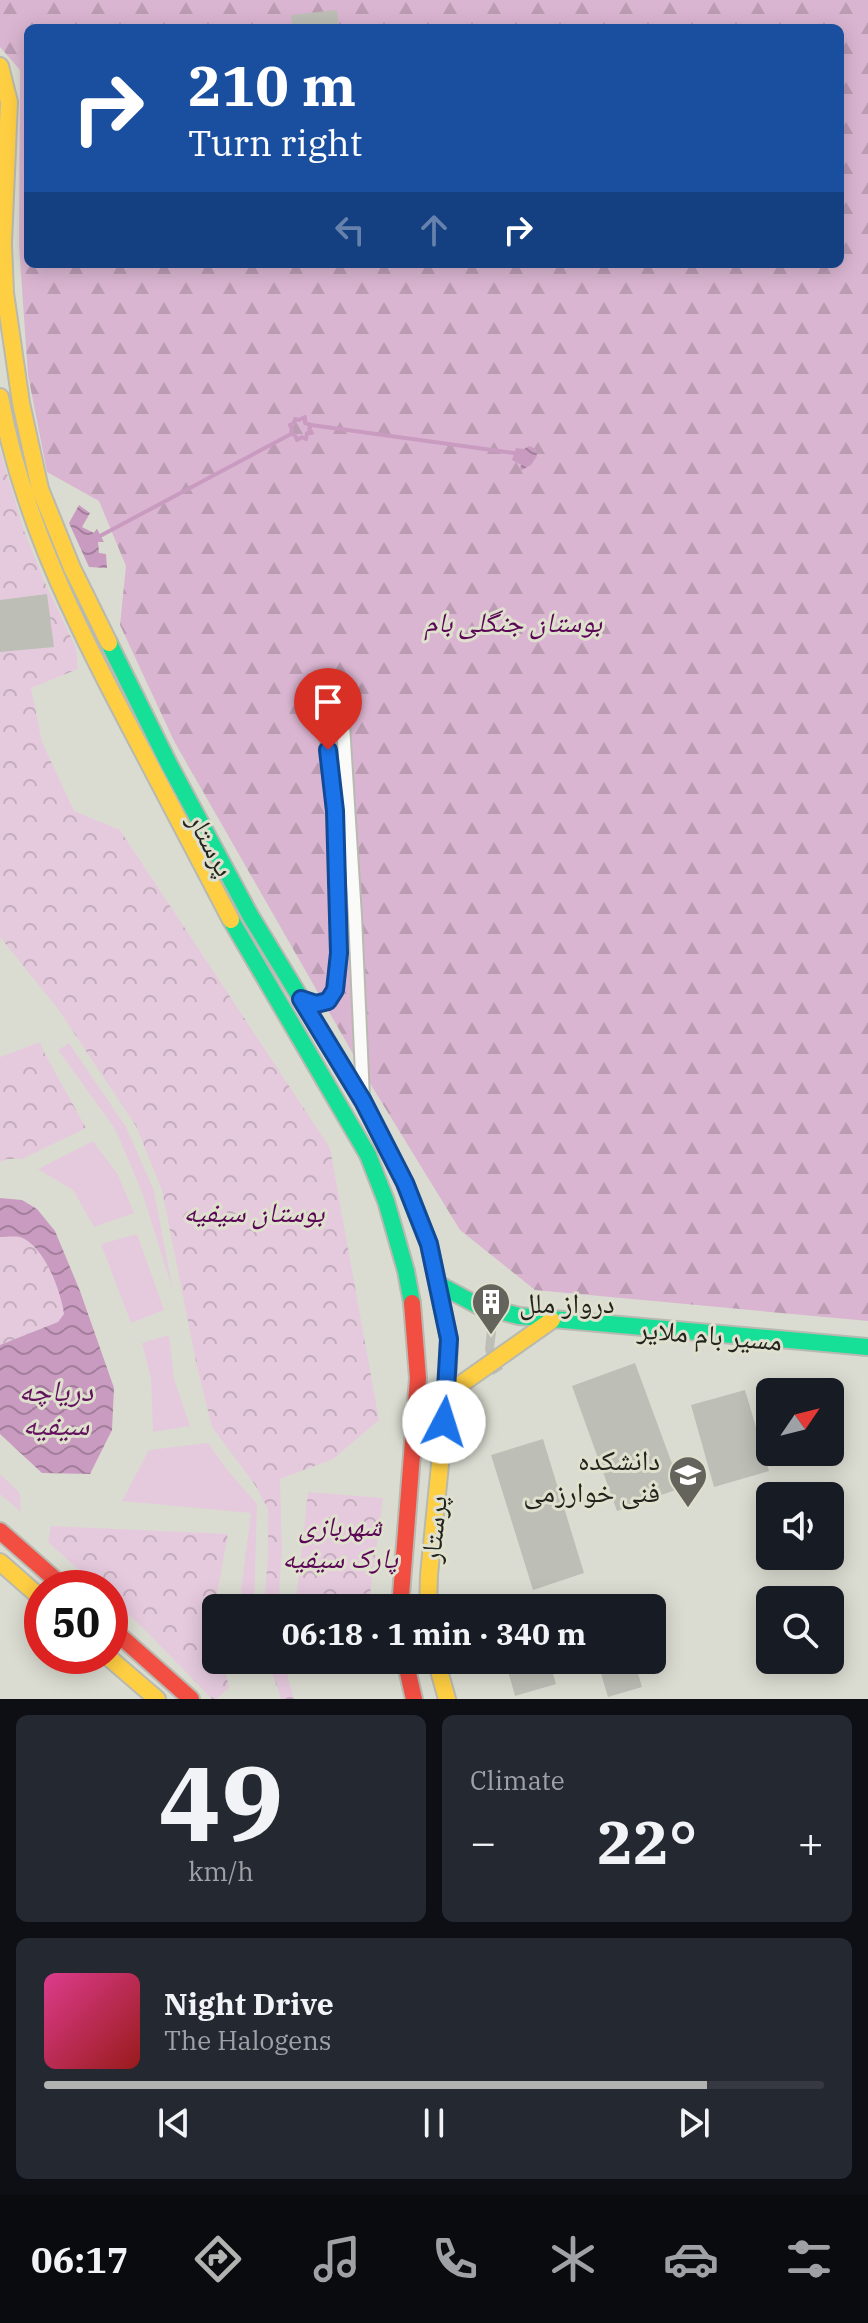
<!DOCTYPE html>
<meta charset="utf-8">
<style>
body{margin:0;font-family:"IBM Plex Serif","Noto Naskh Arabic",serif;background:#242831;color:#f1f3f6;height:100vh;display:flex;flex-direction:column;font-size:30px;white-space:nowrap}
*{box-sizing:border-box;margin:0}
p{font-size:26px;color:#9ea1a6}
.icon{flex:none;width:44px;height:44px;fill:none;stroke:currentColor;stroke-width:2;stroke-linecap:round;stroke-linejoin:round}
.map{position:relative;height:1699px;overflow:hidden}
.drawer{display:flex;flex-direction:column;gap:16px;padding:16px;background:#0d0f14;flex:1}
.drawer>*{flex:none}
.top-card{position:absolute;left:24px;top:24px;width:820px;height:244px;border-radius:12px;box-shadow:0 4px 20px #0003;background:#1a4fa0;color:#fff;overflow:hidden}
.needle{width:52px;rotate:55deg}
.tools{position:absolute;left:756px;top:1378px;display:grid;gap:16px}
.tools a{display:grid;place-items:center;width:88px;height:88px;border-radius:12px;background:#171b24;box-shadow:0 4px 20px #0003;font-size:40px}
.speed{position:absolute;left:24px;top:1570px;display:flex;gap:16px;font-size:40px;font-weight:700;text-align:center}
.speed>*{display:grid;place-content:center;width:104px;height:104px;border-radius:50%;background:#171b24;box-shadow:0 4px 20px #0003;line-height:1}
.speed .limit{border:12px solid #d22;background:#fff;color:#111}
.pin{position:absolute;display:grid;place-items:center;width:68px;height:68px;color:#fff;margin:-82px -34px;border-radius:50% 50% 50% 0;rotate:-45deg;box-shadow:0 0 8px #0007}
.pin .icon{rotate:45deg}
.me{position:absolute;width:88px;margin:-44px;rotate:5deg;stroke-linejoin:round;filter:drop-shadow(0 0 6px #0008)}
.turn{display:flex;align-items:center;gap:28px;height:168px;padding:0 32px;font-size:36px}
.turn .icon{width:104px;height:104px;stroke-width:2.5}
.turn b{display:block;font-size:56px;line-height:68px}
.lanes{display:flex;align-items:center;height:76px;padding:0 32px;background:#0003;justify-content:center;gap:40px;direction:ltr}
.lanes .off{opacity:.35}
.big{font-size:60px;font-weight:800;line-height:1.1}
.drawer .tile{flex:1;display:flex;flex-direction:column;justify-content:center;gap:12px;min-width:0;padding:0 28px;border-radius:12px;background:#242831}
.drawer .dial{align-items:center;gap:0}
.dial b{font-size:104px;line-height:1}
.song{display:flex;align-items:center;gap:24px}
.cover{width:96px;height:96px;border-radius:12px;background:linear-gradient(135deg,hsl(330 70% 55%),hsl(0 70% 35%))}
.played{height:8px;border-radius:4px;background:linear-gradient(90deg,#b2b3b1 85%,#363941 85%)}
.keys{display:flex;justify-content:space-around;direction:ltr}
.heat{display:flex;justify-content:space-between;align-items:center;font-size:44px;direction:ltr}
.drawer .tiles{flex:1;display:grid;gap:16px;grid-template-columns:1fr 1fr}
.tile:last-child{grid-column:span 2}
.trip{position:absolute;left:202px;top:1594px;width:464px;height:80px;border-radius:12px;background:#171b24;box-shadow:0 4px 20px #0003;font-weight:800;line-height:80px;text-align:center}
.dock{display:flex;height:128px;justify-content:space-around;align-items:center;background:#090b0e;color:#9ea1a6}
.dock .icon{width:56px;height:56px}
.dock .on{color:#b2b3b1}
.dock b{font-size:36px;color:#f1f3f6}
.map>svg:first-child{display:block}
.grass{fill:#e5cadd}
.forest{fill:url(#forest-firs);fill-rule:evenodd}
.park{fill:url(#park-crowns)}
.water{fill:url(#water-waves)}
.lines{fill:none;stroke-linecap:round;stroke-linejoin:round}
.stream{stroke:#c99bc0;stroke-width:4}
.building{fill:#bdbeb6}
.street-casing{stroke:#b8b9b0;stroke-width:16}
.fast-casing{stroke:#b8b9b0;stroke-width:20}
.slow-casing{stroke:#b8b9b0;stroke-width:20}
.jam-casing{stroke:#b8b9b0;stroke-width:20}
.street{stroke:#fafaf8;stroke-width:12}
.fast{stroke:#16e098;stroke-width:16}
.slow{stroke:#ffcf43;stroke-width:16}
.jam{stroke:#f24e42;stroke-width:16}
.route-casing{stroke:#114b97;stroke-width:20}
.route{stroke:#1a73e8;stroke-width:14}
.labels{text-anchor:middle;dominant-baseline:central;stroke-width:6;stroke-linejoin:round;paint-order:stroke}
.park-label{font-size:28px;font-style:italic;fill:#5a0556;stroke:#dfe0cd}
.street-label{font-size:28px;fill:#24241e;stroke:#dfe0cd}
.poi-label{font-size:28px;fill:#24241e;stroke:#dfe0cd;text-anchor:start}
.water-label{font-size:30px;font-style:italic;fill:#63125e;stroke:#dfe0cd}
</style>
<div class="map">
<svg width="868" height="1699" viewBox="0 0 868 1699">
<defs>
<pattern id="forest-firs" width="22" height="20" patternUnits="userSpaceOnUse" patternTransform="scale(2)"><rect width="22" height="20" fill="#dab5d1"/><path d="M5 1l3.5 6h-7zM16 11l3.5 6h-7z" fill="#bb9cb3"/></pattern>
<pattern id="park-crowns" width="20" height="18" patternUnits="userSpaceOnUse" patternTransform="scale(2)"><rect width="20" height="18" fill="#e5cadd"/><path d="M2 6a3 3 0 1 1 6 0M12 15a3 3 0 1 1 6 0" fill="none" stroke="#c4adbd"/></pattern>
<pattern id="water-waves" width="16" height="10" patternUnits="userSpaceOnUse" patternTransform="scale(2)"><rect width="16" height="10" fill="#c99bc0"/><path d="M0 5q4-4 8 0t8 0" fill="none" stroke="#a37e9b"/></pattern>
</defs>
<rect width="100%" height="100%" fill="#dbdcd1"/>
<path class="grass" d="M40,1042L44,1052L0,1069V1057Z
M69,1043L126,1127L154,1191L173,1291L142,1192L115,1129L58,1050Z
M93,1141L118,1175L134,1213L94,1227L73,1190L38,1169Z
M137,1234L164,1310L131,1323L101,1244Z
M169,1335L174,1379L190,1426L153,1432L151,1379L142,1343Z
M208,1443L229,1472L257,1504L254,1608H243L241,1590L251,1513L122,1501L149,1450Z
M0,1474L20,1493L21,1512L0,1494Z"/>
<path class="forest" d="M0,0H868V1321L535,1290L460,1230L368,1080L174,741L120,625L126,566L99,501L47,472L28,375L19,245L20,70L0,47ZM28,28H840V264H28Z"/>
<path class="park" d="M0,450L24,531L45,583L76,648L78,669L31,688L42,742L74,811L120,830L330,1148L379,1420L333,1459L280,1479L282,1549L278,1608H264L268,1554V1509L255,1485L212,1427L197,1367L162,1190L136,1126L58,1009L0,937Z
M44,1052L86,1128L22,1159H6L0,1162V1069Z
M0,1237C6,1237 14,1236 20,1237C44,1245 61,1291 65,1314L59,1322L0,1345Z
M308,1492L383,1498L369,1602H296Z
M51,1526L228,1534L213,1615L216,1628V1660H223L229,1688L216,1699H212L143,1628L110,1598V1588H99L48,1542Z
M268,1660H283L294,1699H281Z"/>
<path class="water" d="M529,446L536,449L537,456L531,465L520,471L521,465L512,460L516,448L524,449Z
M79,505L90,513L82,527L94,533L97,529L104,542H98L99,553L106,554L107,568L89,567L69,523Z
M0,1198L22,1200L37,1209L55,1231L80,1291L114,1388L112,1430L90,1474L42,1473L0,1434V1345L58,1322L64,1314C61,1291 44,1245 20,1237C14,1236 6,1237 0,1237Z"/>
<g class="lines">
<path class="stream" d="M311,425L514,453
M100,536L291,434L295,435L297,440L302,437L306,439L307,433H312L309,429L311,425L305,423V417L299,420L295,419L294,423L290,425L292,429L291,434"/>
</g>
<path class="building" d="M337,10L339,28H293L291,15Z
M47,594L54,647L0,652V600Z
M491,1289L501,1292L494,1348L503,1369L493,1375L485,1350Z
M635,1363L681,1488L617,1511L572,1386Z
M745,1390L769,1471L714,1487L691,1405Z
M543,1439L584,1573L533,1590L491,1455Z
M505,1660H549L556,1684L515,1696Z
M597,1660H634L642,1687L608,1697Z"/>
<g class="lines">
<g class="street-casing">
<path id="street" d="M301,999L316,1004L328,1001L335,990L339,953L335,811L325,726L343,725L355,916L363,1098"/>
</g>
<g class="fast-casing">
<path id="fast" d="M109,643L169,764L250,915L317,1025
M231,920L368,1155L386,1201L406,1271L412,1303
M438,1284L477,1305L519,1316L868,1347"/>
</g>
<g class="slow-casing">
<path id="slow" d="M0,66L9,102L3,243L5,293L21,403L40,489L72,568L109,643
M0,397C21,515 76,625 132,731C165,794 198,857 231,920
M317,1025L363,1101L405,1183L429,1244L449,1339L447,1394L429,1575L428,1608
M447,1394L552,1320
M0,1562L42,1599
M107,1656L157,1699
M436,1660L447,1699"/>
</g>
<g class="jam-casing">
<path id="jam" d="M0,1531L65,1588
M400,1608L418,1378L412,1303
M110,1627L191,1699
M405,1660L414,1699"/>
</g>
<use href="#street" class="street"/>
<use href="#fast" class="fast"/>
<use href="#slow" class="slow"/>
<use href="#jam" class="jam"/>
</g>
<g class="lines">
<g class="route-casing">
<path id="route" d="M328,750L335,811L339,953L335,990L328,1001L316,1004L301,999L363,1101L405,1183L429,1244L449,1339L444,1422"/>
</g>
<use href="#route" class="route"/>
</g>
<defs>
<g id="building-pin" transform="scale(2)"><path d="M0 17L-7.5 6A9.5 9.5 0 1 1 7.5 6Z" fill="#64645d" stroke="#dfe0cd"/><path d="M-4-6H4V6H1V3H-1V6H-4ZM-2.5-4.3h1.7v1.8h-1.7ZM.8-4.3h1.7v1.8H.8ZM-2.5-1h1.7V.8h-1.7ZM.8-1h1.7V.8H.8Z" fill="#fff"/></g>
<g id="university-pin" transform="scale(2)"><path d="M0 17L-7.5 6A9.5 9.5 0 1 1 7.5 6Z" fill="#64645d" stroke="#dfe0cd"/><path d="M0-5L7-2L0 1L-7-2ZM-4 1L0 2.5L4 1V4Q0 6-4 4Z" fill="#fff"/></g>
</defs>
<g fill-rule="evenodd">
<use href="#building-pin" x="491" y="1302"/>
<use href="#university-pin" x="688" y="1475"/>
</g>
<g class="labels">
<g class="park-label">
<text x="513" y="621">بوستان جنگلی بام</text>
<text x="254" y="1211">بوستان سیفیه</text>
<text x="340" y="1525">شهربازی<tspan x="340" dy="32">پارک سیفیه</tspan></text>
</g>
<g class="street-label">
<text transform="translate(212 844) rotate(62)">پرستار</text>
<text transform="translate(710 1334) rotate(5)">مسیر بام ملایر</text>
<text transform="translate(433 1529) rotate(-84)">پرستار</text>
</g>
<g class="poi-label">
<text x="519" y="1302">درواز ملل</text>
<text x="660" y="1459" text-anchor="end">دانشکده<tspan x="660" dy="32">فنی خوارزمی</tspan></text>
</g>
<g class="water-label">
<text x="56" y="1389">دریاچه<tspan x="56" dy="34">سیفیه</tspan></text>
</g>
</g>
</svg>
<div class="tools">
<a><svg class="needle" viewBox="-14 -14 28 28"><path d="M0-13l5 13h-10z" fill="#e53935"/><path d="M0 13l5-13h-10z" fill="#9ea1a6"/></svg></a>
<a><svg class="icon" aria-label="sound" viewBox="0 0 24 24"><path d="M4 9h4l5-4v14l-5-4H4zM17 9q2 3 0 6"/></svg></a>
<a><svg class="icon" aria-label="search" viewBox="0 0 24 24"><circle cx="10" cy="10" r="6"/><path d="M15 15l6 6"/></svg></a>
</div>
<div class="speed"><div class="limit">50</div></div>
<div class="pin" style="left:328px;top:750px;background:#d93025"><svg class="icon" aria-label="arrive" viewBox="0 0 24 24"><path d="M6 21V4h12l-3 4 3 4H6"/></svg></div>
<svg class="me" style="left:444px;top:1422px" viewBox="-20 -20 40 40"><circle r="19" fill="#fff"/><path d="M0-13L10 11 0 6-10 11z" fill="#1a73e8"/></svg>
<div class="trip">06:18 · 1 min · 340 m</div>
<div class="top-card">
<div class="turn"><svg class="icon" aria-label="right" viewBox="0 0 24 24"><path d="M7 20v-9h11M14 6l5 5-5 5"/></svg><div><b>210 m</b>Turn right</div></div>
<div class="lanes"><svg class="icon off" aria-label="left" viewBox="0 0 24 24"><path d="M17 20v-9H6M10 6l-5 5 5 5"/></svg><svg class="icon off" aria-label="ahead" viewBox="0 0 24 24"><path d="M12 20V5M6 11l6-6 6 6"/></svg><svg class="icon" aria-label="right" viewBox="0 0 24 24"><path d="M7 20v-9h11M14 6l5 5-5 5"/></svg></div>
</div>
</div>
<section class="drawer">
<div class="tiles">
<div class="tile dial"><b>49</b><p>km/h</p></div>
<div class="tile"><p>Climate</p>
<div class="heat"><a>−</a><b class="big">22°</b><a>+</a></div>
</div>
<div class="tile">
<div class="song"><i class="cover"></i><div><b>Night Drive</b><p>The Halogens</p></div></div>
<div class="played"></div>
<div class="keys"><svg class="icon" aria-label="previous" viewBox="0 0 24 24"><path d="M18 5L8 12l10 7zM5 5v14"/></svg><svg class="icon" aria-label="pause" viewBox="0 0 24 24"><path d="M8 5v14M16 5v14"/></svg><svg class="icon" aria-label="next" viewBox="0 0 24 24"><path d="M6 5l10 7-10 7zM19 5v14"/></svg></div>
</div>
</div>
</section>
<nav class="dock">
<b>06:17</b>
<svg class="icon on" aria-label="directions" viewBox="0 0 24 24"><path d="M12 3l9 9-9 9-9-9zM9 14v-3h6M13 9l2 2-2 2"/></svg>
<svg class="icon" aria-label="music" viewBox="0 0 24 24"><path d="M9 18V5l10-2v13"/><circle cx="6" cy="18" r="3"/><circle cx="16" cy="16" r="3"/></svg>
<svg class="icon" aria-label="phone" viewBox="0 0 24 24"><path d="M5 4h4l2 5-3 2q2 4 5 5l2-3 5 2v4C11 20 4 13 5 4z"/></svg>
<svg class="icon" aria-label="climate" viewBox="0 0 24 24"><path d="M12 3v18M4 7l16 10M4 17L20 7"/></svg>
<svg class="icon" aria-label="car" viewBox="0 0 24 24"><path d="M5 17H2v-5l4-1 3-4h7l3 4 3 1v5h-3M9 17h6M6 11h13"/><circle cx="7" cy="17" r="2"/><circle cx="17" cy="17" r="2"/></svg>
<svg class="icon" aria-label="filters" viewBox="0 0 24 24"><path d="M4 7h16M4 17h16"/><circle cx="9" cy="7" r="2"/><circle cx="15" cy="17" r="2"/></svg>
</nav>
